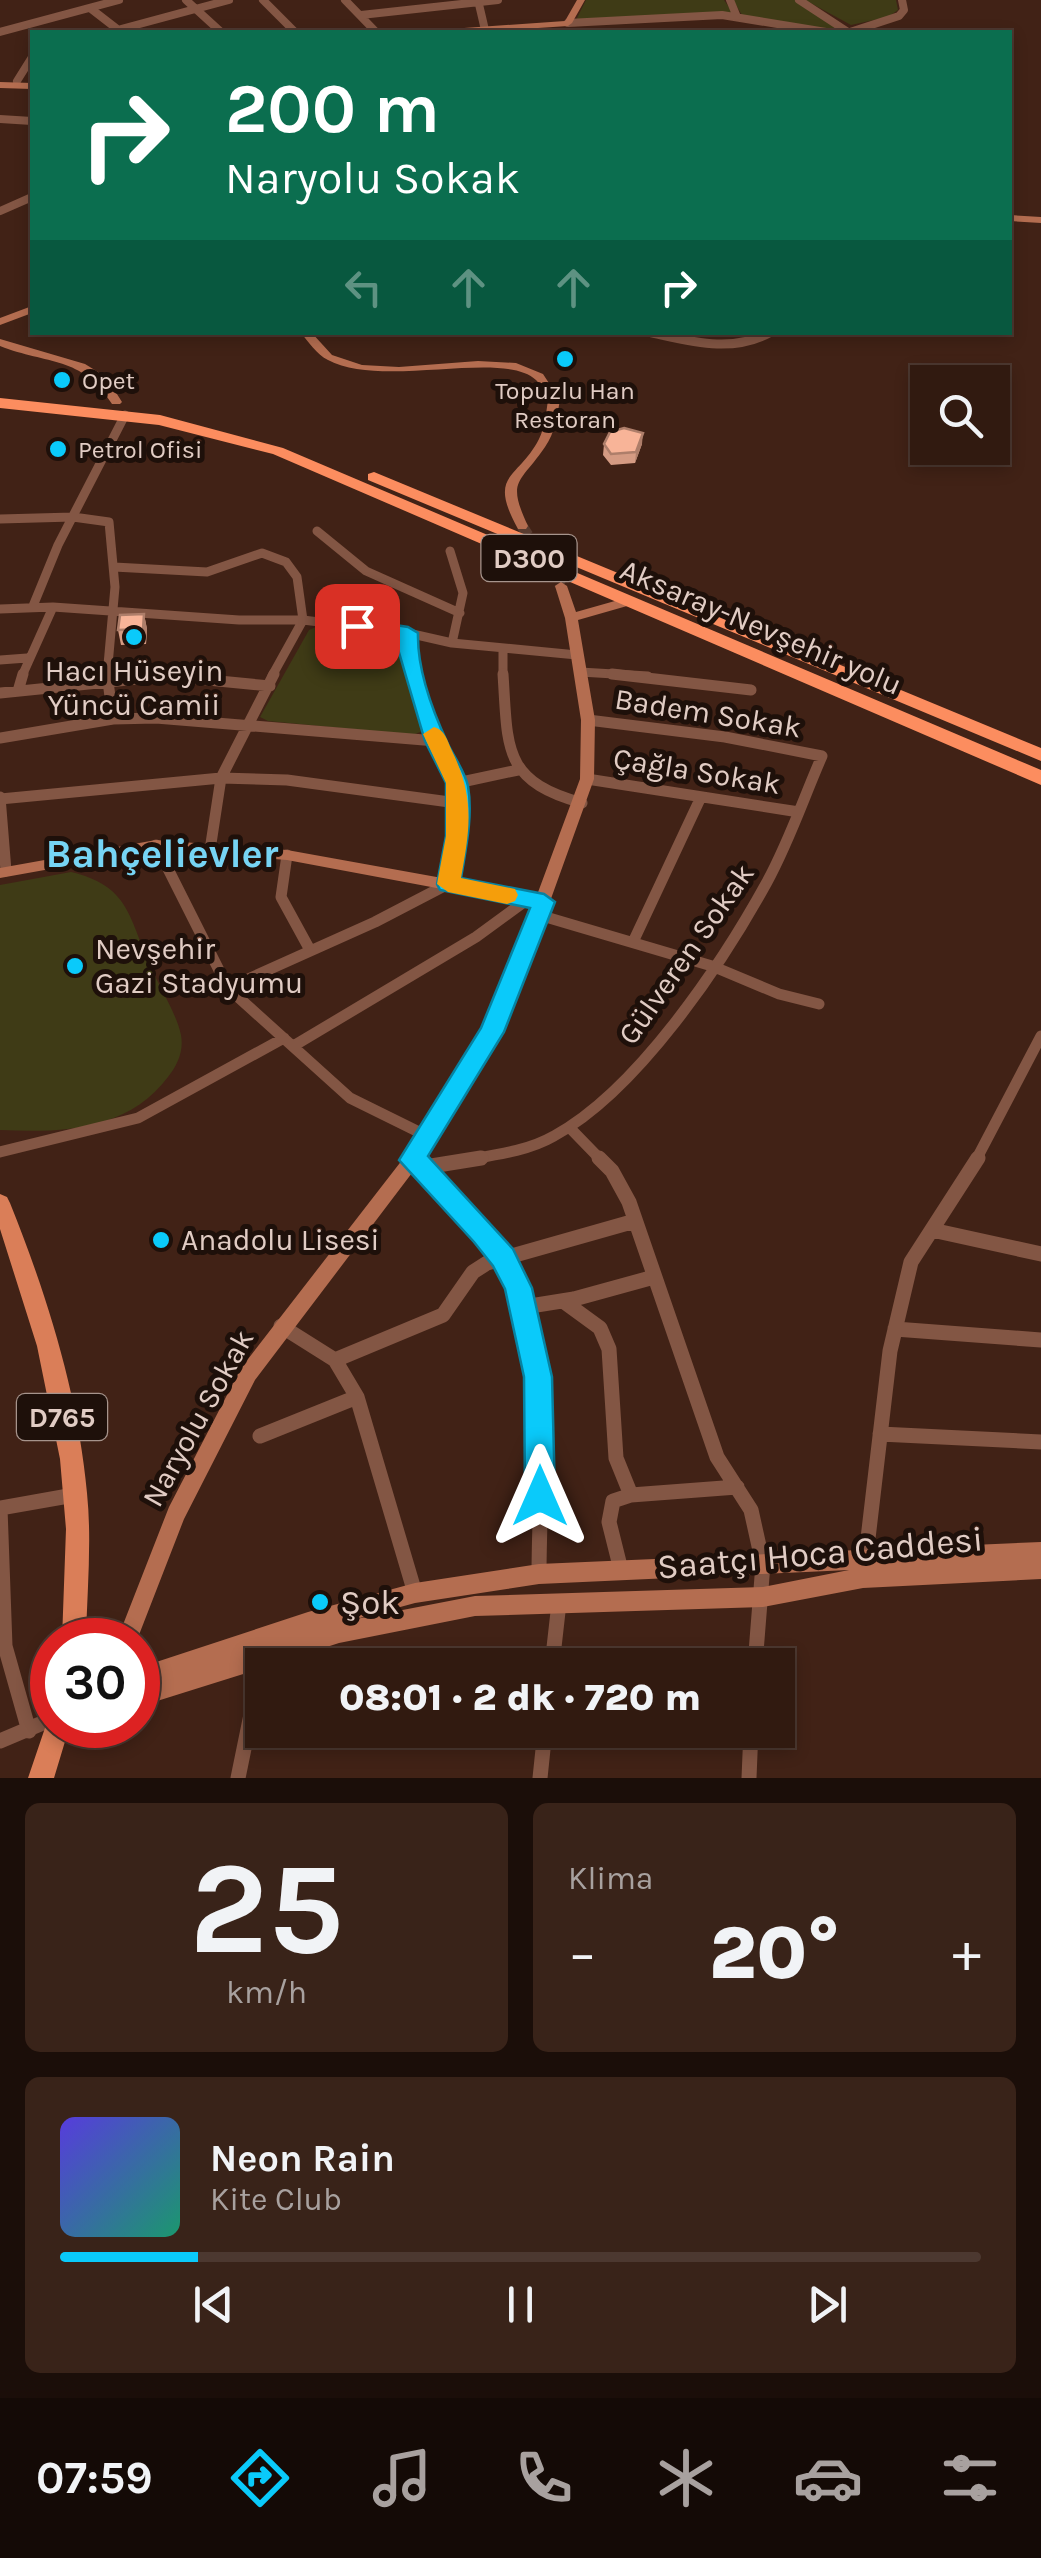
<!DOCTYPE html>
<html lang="tr">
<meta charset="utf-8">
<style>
body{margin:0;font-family:Karla,sans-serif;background:#392319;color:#f1f3f6;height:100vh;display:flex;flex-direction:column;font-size:38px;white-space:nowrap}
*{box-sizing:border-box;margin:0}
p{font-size:32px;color:#a8a19f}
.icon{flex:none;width:55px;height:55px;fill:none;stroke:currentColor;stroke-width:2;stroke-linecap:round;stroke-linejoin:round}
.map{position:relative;height:1778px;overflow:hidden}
.sheet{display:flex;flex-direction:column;gap:25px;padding:25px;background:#1b0e09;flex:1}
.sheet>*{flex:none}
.hud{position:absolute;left:30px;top:30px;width:982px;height:305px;border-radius:0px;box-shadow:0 5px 15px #0003,0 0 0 2px #4c3830;background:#0b6e4f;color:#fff;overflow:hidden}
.tools{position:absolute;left:910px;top:365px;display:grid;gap:20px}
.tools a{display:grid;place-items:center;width:100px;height:100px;border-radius:0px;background:#311a10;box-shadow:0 5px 15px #0003,0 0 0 2px #4c3830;font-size:50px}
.speed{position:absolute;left:30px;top:1618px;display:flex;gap:20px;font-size:50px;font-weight:700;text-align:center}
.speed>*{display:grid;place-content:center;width:130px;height:130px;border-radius:50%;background:#311a10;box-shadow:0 5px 15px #0003,0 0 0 2px #4c3830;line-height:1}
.speed .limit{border:15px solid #d22;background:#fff;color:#111}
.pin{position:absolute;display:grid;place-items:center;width:85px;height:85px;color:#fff;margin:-42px;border-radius:20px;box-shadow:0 5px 15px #0006}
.me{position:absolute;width:110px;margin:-55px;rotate:0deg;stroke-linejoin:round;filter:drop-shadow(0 0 8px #0008)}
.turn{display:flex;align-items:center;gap:35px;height:210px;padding:0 30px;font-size:45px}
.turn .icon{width:130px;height:130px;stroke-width:2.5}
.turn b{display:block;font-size:70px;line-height:85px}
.lanes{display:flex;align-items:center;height:95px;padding:0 30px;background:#0003;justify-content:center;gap:50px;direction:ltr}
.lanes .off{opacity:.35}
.big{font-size:75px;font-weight:800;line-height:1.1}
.sheet .widget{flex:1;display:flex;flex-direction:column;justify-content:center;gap:15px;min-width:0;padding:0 35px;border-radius:15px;background:#392319}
.sheet .dial{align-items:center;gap:0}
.dial b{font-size:130px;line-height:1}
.song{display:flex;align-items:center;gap:30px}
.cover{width:120px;height:120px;border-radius:15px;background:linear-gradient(135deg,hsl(250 70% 55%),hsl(160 70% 35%))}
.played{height:10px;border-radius:5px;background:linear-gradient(90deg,#0acafa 15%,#4c3830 15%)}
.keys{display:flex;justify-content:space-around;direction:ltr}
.heat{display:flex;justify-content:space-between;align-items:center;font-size:55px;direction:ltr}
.sheet .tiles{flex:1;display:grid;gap:25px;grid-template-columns:1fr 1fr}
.widget:last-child{grid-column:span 2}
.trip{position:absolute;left:245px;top:1648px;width:550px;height:100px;border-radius:0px;background:#311a10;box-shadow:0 5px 15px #0003,0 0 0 2px #4c3830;font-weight:800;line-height:100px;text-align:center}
.tabs{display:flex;height:160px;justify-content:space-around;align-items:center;background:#140a06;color:#a8a19f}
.tabs .icon{width:70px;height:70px}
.tabs .on{color:#0acafa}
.tabs b{font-size:45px;color:#f1f3f6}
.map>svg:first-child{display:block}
.green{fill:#3f3b16}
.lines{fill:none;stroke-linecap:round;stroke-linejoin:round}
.secondary-tunnel{stroke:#593c30;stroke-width:11;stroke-dasharray:11 6;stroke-linecap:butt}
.street-far3{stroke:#835644;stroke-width:8}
.street-far2{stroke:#835644;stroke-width:9}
.street-far1{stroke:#835644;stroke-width:11}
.street{stroke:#835644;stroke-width:15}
.secondary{fill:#b46d50;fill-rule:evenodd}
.primary{fill:#da7e58;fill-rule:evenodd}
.highway{fill:#fc8d5f;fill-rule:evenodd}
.wall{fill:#d59b83}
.shaded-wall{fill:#ae7e6a}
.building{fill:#f8b498;stroke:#ae7e6a;stroke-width:2.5}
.route{fill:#0acafa;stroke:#0683a2;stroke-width:2.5}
.slow{fill:#f59e0b}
.poi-dot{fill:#0acafa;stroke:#1e100a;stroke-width:4}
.labels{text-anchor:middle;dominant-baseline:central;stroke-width:10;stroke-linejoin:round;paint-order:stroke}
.far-poi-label{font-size:25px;fill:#e1ccc4;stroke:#1e100a;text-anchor:start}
.shield{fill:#1e100a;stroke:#a6948c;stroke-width:2.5}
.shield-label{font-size:28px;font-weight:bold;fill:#e1ccc4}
.street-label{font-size:30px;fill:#e1ccc4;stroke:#1e100a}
.poi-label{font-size:30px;fill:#e1ccc4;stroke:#1e100a;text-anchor:start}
.near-street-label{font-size:35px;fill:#e1ccc4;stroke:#1e100a}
.near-poi-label{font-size:35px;fill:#e1ccc4;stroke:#1e100a;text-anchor:start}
.district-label{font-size:40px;font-weight:bold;fill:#76d4f4;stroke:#1e100a}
</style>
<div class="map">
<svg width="1041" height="1778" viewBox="0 0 1041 1778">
<rect width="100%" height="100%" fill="#412216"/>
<path class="green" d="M586,0H724L733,13L576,20Z
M733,0H795L839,29L836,32L742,15Z
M805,0H896L898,10L888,17L851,25Z
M316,627L398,639L425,730L413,735L268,721L260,717L309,630Z
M71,872C129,886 128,915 150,965C159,987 176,1012 181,1035C184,1052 177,1065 168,1077C127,1131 62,1133 0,1130V885Z"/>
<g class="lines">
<path class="secondary-tunnel" d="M522,526L561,586"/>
<path class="street-far3" d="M186,0L221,32
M263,0L295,32
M345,0L376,32
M478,0L485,30
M730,0L737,17
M799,0L848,32
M90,8L121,32
M361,15L498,0
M568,23L722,15L826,32
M0,32L119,0
M110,32L229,0
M850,32L899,16L904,10L902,0
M17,81L32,57
M0,119L32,121
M0,211L32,197"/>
<path class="street-far2" d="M648,332C690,341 731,354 771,332
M0,519L73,517L109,522L115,587L107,676
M317,531L366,571L460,613
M450,551L463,593L452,643
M114,567L207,572L262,553L286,562L297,577L303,620L272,676
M33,606L58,545L125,415
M0,609L53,607L239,620H303L408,633L452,643L577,655
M408,633L414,676
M503,649V676
M0,660L27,658
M580,672L648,676
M22,676L53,607"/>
<path class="street-far1" d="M107,674L113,719
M503,674C508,748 502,781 582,803
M612,674L751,690
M18,691L23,674
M0,693L167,676L270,686
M0,738L113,719L156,718L436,741
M587,779L799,812
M457,783L518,770
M0,797L6,871
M0,799L221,778L287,780L457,803
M156,845L228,988L350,1098L427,1136
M210,850L221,778L274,674
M287,855L281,897L310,950
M539,915L712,966L779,994L819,1004
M633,942L701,797
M228,988L375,922L448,884L458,833V794L413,674
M295,1045L476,937L528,899
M569,1127L601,1160
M0,1152L138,1118L284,1038
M466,1160C495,1155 528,1151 554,1136C637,1091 722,964 767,882C789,842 804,797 822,756L725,737L588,720
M976,1160L1041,1036"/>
<path class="street" d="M599,1158L612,1171L629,1202L717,1457L751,1510L763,1564L755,1665
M422,1165C448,1194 483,1224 503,1257C555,1341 539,1479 539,1574
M425,1167L481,1158
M932,1230L1041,1254
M563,1301L600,1328L609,1349L616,1458L631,1495
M524,1307L574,1299L654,1277
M281,1326L335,1360L357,1397L415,1593
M895,1329L1041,1340
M335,1360L443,1315L473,1272L487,1263L635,1221
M880,1434L1041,1442
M260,1436L357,1397
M865,1564L890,1351L911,1262L978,1158
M621,1570L609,1522L613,1501L631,1495L737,1487
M552,1665L559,1603
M29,1731L5,1646L0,1508L74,1495
M0,1741L52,1719
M238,1778L263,1656
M540,1778L545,1730
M749,1778L751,1730"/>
<path class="secondary" d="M577,0H585L572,23L568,26L476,32H446L450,29L565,21Z
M0,82L32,83V89L0,88Z
M1010,215L1041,217V223L1010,221Z
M32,306V313L0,325V318Z
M300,332H311L332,355L362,365L399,367L478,361L516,363L543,374L560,400C557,416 555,433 545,447C520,484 506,479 528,526L526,529H518C487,473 518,480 539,439C545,427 546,413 548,400C545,394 541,385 536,380C504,349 382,389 328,360C317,355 308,341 300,332Z
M0,339L85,364L98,372L110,383L122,402L120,404H112C81,355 48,365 0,346Z
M561,582L567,586L576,612L629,597L635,601L634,604L578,620L595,720L594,779L511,1010L481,1067L418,1165L255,1380L184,1519L137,1640H117L169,1507L241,1368L406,1155L469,1057L495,1010L533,906L287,860L156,850L0,878V868L156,840L287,850L537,895L580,779L581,720L565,618L555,586Z
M1041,1542V1579L863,1588L763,1607L475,1616L339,1643L271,1665H262V1668L138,1707V1668L308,1612L415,1583L539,1564ZM849,1570L763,1587L475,1596L356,1619L415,1603L539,1584Z"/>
<path class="primary" d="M0,1194L7,1197L10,1203C47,1295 78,1394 87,1493C92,1542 87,1591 86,1640H62L66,1529L60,1459L37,1346L0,1229Z
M52,1715V1725H70L54,1778H28L46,1725Z"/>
<path class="highway" d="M0,398L160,415L283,448L1041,770V785L273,454L159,425L0,408Z
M374,472L1041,748V761L368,480V474Z"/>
</g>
<path class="wall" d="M604,444H642L635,463L611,465L603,455Z
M144,614L147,629L146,644L121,645L118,630Z"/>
<path class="shaded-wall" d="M643,433L642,444L635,463L636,452Z
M144,614L147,629L146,644L143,629Z"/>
<path class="building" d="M624,428L643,433L636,452L611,454L604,444L610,432Z
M144,614L143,629L118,630L120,615Z"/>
<path class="route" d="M357,619L408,627L418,633C417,668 433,712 448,744C454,757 465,772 468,786C473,816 466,848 461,878L544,894L555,902L504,1032L428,1156L513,1249L532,1288L552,1377L555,1496L550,1506L540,1510L529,1506L525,1496L524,1377L505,1289L493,1266L474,1242L399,1160L481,1028L530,908L440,890L437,884L446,836V783L425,741L398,649V638L350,630L347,626Z"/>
<path class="slow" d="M434,727C445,730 447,740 452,751C475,798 470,828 461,878L515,889L518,895L515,901L507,904L448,892L437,884L446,836V783L423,734Z"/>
<g class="poi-dot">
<circle cx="565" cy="359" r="10"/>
<circle cx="62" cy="380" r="10"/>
<circle cx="58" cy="449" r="10"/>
<circle cx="134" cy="637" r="10"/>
<circle cx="75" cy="966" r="10"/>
<circle cx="161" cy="1240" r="10"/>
<circle cx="320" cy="1602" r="10"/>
</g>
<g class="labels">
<g class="far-poi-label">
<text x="82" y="380">Opet</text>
<text x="565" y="390" text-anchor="middle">Topuzlu Han<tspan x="565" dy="29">Restoran</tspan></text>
<text x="78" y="449">Petrol Ofisi</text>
</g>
<g class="shield">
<rect x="481.5" y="535" width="95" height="46" rx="8"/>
<rect x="17" y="1394" width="90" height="46" rx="8"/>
</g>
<g class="shield-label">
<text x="529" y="558">D300</text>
<text x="62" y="1417">D765</text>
</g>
<g class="street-label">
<text transform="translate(761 627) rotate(23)">Aksaray-Nevşehir yolu</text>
<text transform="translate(708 713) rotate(9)">Badem Sokak</text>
<text transform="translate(697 771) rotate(9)">Çağla Sokak</text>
<text transform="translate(686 954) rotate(-55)">Gülveren Sokak</text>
<text transform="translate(198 1418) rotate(-61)">Naryolu Sokak</text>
</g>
<g class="poi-label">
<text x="134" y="671" text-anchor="middle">Hacı Hüseyin<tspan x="134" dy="34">Yüncü Camii</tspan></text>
<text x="95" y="949">Nevşehir<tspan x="95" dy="34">Gazi Stadyumu</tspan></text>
<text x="181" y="1240">Anadolu Lisesi</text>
</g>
<g class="near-street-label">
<text transform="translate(820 1553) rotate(-5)">Saatçı Hoca Caddesi</text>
</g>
<g class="near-poi-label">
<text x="340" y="1602">Şok</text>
</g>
<g class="district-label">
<text x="162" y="853">Bahçelievler</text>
</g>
</g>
</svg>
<div class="tools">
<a><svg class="icon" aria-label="search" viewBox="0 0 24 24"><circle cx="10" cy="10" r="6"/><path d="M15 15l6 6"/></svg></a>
</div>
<div class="speed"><div class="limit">30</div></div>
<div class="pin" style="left:357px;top:626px;background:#d93025"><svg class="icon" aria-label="arrive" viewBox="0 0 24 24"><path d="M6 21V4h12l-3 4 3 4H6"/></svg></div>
<svg class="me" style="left:540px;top:1496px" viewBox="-20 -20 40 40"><path d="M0-17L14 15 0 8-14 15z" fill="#0acafa" stroke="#fff" stroke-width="4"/></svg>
<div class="trip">08:01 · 2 dk · 720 m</div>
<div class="hud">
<div class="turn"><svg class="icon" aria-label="right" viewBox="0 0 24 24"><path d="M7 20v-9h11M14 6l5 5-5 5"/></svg><div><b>200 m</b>Naryolu Sokak</div></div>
<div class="lanes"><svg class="icon off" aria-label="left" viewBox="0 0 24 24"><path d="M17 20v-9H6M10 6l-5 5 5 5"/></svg><svg class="icon off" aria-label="ahead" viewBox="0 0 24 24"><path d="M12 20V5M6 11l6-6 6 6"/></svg><svg class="icon off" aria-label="ahead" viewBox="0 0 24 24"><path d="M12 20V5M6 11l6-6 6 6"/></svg><svg class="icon" aria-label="right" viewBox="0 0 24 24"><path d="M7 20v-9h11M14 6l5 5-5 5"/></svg></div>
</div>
</div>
<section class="sheet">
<div class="tiles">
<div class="widget dial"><b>25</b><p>km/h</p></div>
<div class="widget"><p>Klima</p>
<div class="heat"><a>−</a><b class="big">20°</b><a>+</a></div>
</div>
<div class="widget">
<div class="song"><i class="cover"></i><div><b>Neon Rain</b><p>Kite Club</p></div></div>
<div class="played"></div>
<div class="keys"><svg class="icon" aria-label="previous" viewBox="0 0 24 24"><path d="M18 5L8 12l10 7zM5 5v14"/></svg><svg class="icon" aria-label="pause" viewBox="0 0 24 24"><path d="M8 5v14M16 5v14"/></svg><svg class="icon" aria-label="next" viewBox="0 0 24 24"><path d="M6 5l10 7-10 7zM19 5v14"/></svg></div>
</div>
</div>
</section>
<nav class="tabs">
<b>07:59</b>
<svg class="icon on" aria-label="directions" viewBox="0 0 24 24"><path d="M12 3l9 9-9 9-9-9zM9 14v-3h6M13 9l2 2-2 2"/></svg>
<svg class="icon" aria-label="music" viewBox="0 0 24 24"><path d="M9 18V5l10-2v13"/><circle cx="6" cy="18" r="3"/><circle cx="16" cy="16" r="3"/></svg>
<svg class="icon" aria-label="phone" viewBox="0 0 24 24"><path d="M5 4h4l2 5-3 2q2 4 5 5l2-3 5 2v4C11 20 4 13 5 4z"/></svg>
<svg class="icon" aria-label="climate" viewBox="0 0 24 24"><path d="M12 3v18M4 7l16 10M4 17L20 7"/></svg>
<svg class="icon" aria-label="car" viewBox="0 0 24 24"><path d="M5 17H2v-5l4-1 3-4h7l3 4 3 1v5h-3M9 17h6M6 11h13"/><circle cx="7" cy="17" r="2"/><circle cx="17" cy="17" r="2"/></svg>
<svg class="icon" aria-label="filters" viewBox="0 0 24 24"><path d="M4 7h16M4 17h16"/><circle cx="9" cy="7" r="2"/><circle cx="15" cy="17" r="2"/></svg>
</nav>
